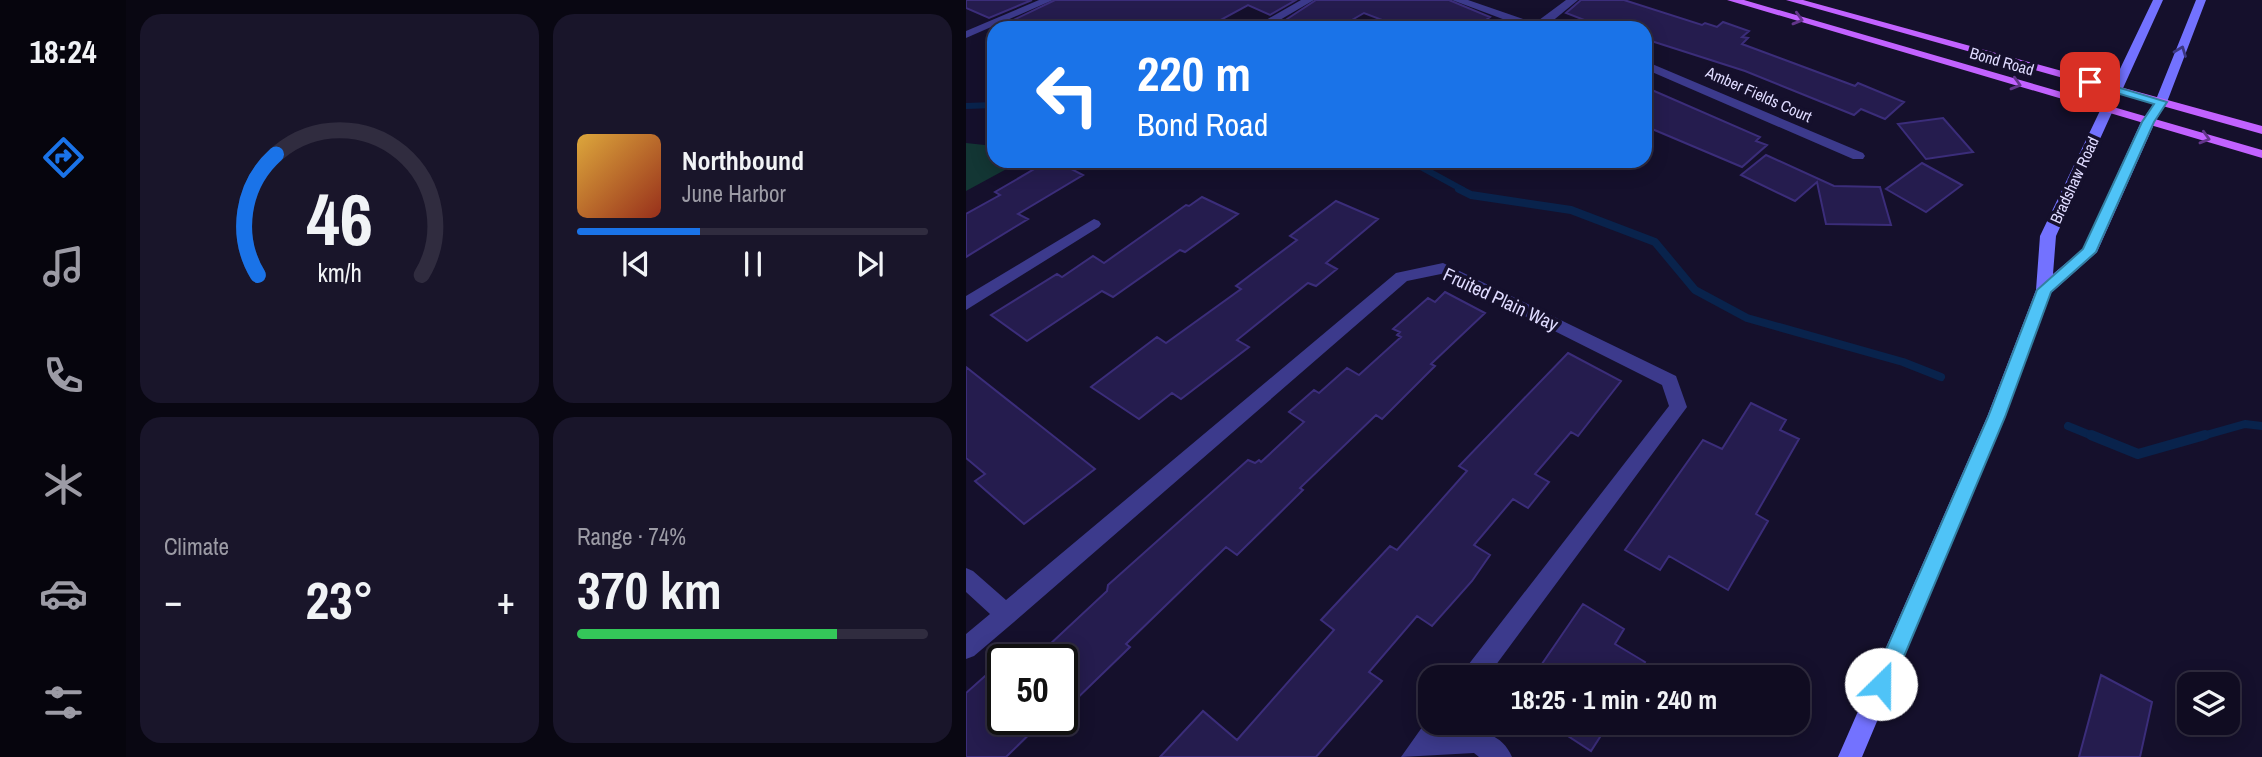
<!DOCTYPE html>
<meta charset="utf-8">
<style>
body{margin:0;font-family:"Archivo Narrow",sans-serif;background:#19152a;color:#f1f3f6;height:100vh;display:flex;flex-direction:column;font-size:26px;white-space:nowrap}
*{box-sizing:border-box;margin:0}
p{font-size:23px;color:#9c9ba5}
.icon{flex:none;width:38px;height:38px;fill:none;stroke:currentColor;stroke-width:2;stroke-linecap:round;stroke-linejoin:round}
.map{position:relative;flex:1;overflow:hidden}
.side{display:flex;flex-direction:column;gap:14px;padding:14px;background:#090712;width:840px}
.side>*{flex:none}
.top-card{position:absolute;left:21px;top:21px;width:665px;height:147px;border-radius:21px;box-shadow:0 4px 18px #0003,0 0 0 2px #302c3f;background:#1a73e8;color:#fff;overflow:hidden}
.fabs{position:absolute;left:1211px;top:672px;display:grid;gap:14px}
.fabs a{display:grid;place-items:center;width:63px;height:63px;border-radius:14px;background:#100c21;box-shadow:0 4px 18px #0003,0 0 0 2px #302c3f;font-size:35px}
.speed{position:absolute;left:21px;top:644px;display:flex;gap:14px;font-size:35px;font-weight:700;text-align:center}
.speed>*{display:grid;place-content:center;width:91px;height:91px;border-radius:50%;background:#100c21;box-shadow:0 4px 18px #0003,0 0 0 2px #302c3f;line-height:1}
.speed .limit{border:4px solid #111;border-radius:10px;background:#fff;color:#111}
.pin{position:absolute;display:grid;place-items:center;width:60px;height:60px;color:#fff;margin:-30px;border-radius:14px;box-shadow:0 4px 10px #0006}
.me{position:absolute;width:77px;margin:-38px;rotate:23deg;stroke-linejoin:round;filter:drop-shadow(0 0 5px #0008)}
.turn{display:flex;align-items:center;gap:24px;height:147px;padding:0 35px;font-size:32px}
.turn .icon{width:91px;height:91px;stroke-width:2.5}
.turn b{display:block;font-size:49px;line-height:60px}
.big{font-size:52px;font-weight:700;line-height:1.1}
.side .widget{flex:1;display:flex;flex-direction:column;justify-content:center;gap:10px;min-width:0;padding:0 24px;border-radius:21px;background:#19152a}
.side .dial{align-items:center;gap:0}
.dial svg{height:182px;overflow:visible;fill:none;stroke:#302c3f;stroke-width:7;stroke-linecap:round;text-anchor:middle}
.dial text{fill:#f1f3f6;stroke:none}
.song{display:flex;align-items:center;gap:21px}
.cover{width:84px;height:84px;border-radius:10px;background:linear-gradient(135deg,hsl(40 70% 55%),hsl(10 70% 35%))}
.played{height:7px;border-radius:4px;background:linear-gradient(90deg,#1a73e8 35%,#302c3f 35%)}
.keys{display:flex;justify-content:space-around;direction:ltr}
.heat{display:flex;justify-content:space-between;align-items:center;font-size:38px;direction:ltr}
.charge{height:10px;border-radius:5px;background:linear-gradient(90deg,#34c759 74%,#302c3f 0)}
.side .tiles{flex:1;display:grid;gap:14px;grid-template-columns:repeat(2,1fr)}
.trip{position:absolute;left:452px;top:665px;width:392px;height:70px;border-radius:21px;background:#100c21;box-shadow:0 4px 18px #0003,0 0 0 2px #302c3f;font-weight:700;line-height:70px;text-align:center}
main{display:flex;flex:1;min-height:0}
.menu{display:flex;flex-direction:column;width:126px;justify-content:space-around;align-items:center;background:#06050d;color:#9c9ba5}
.menu .icon{width:49px;height:49px}
.menu .on{color:#1a73e8}
.menu b{font-size:32px;color:#f1f3f6}
.map>svg:first-child{display:block}
.green{fill:#133634}
.lines{fill:none;stroke-linecap:round;stroke-linejoin:round}
.stream-far2{stroke:#09234c;stroke-width:6}
.stream-far1{stroke:#09234c;stroke-width:8}
.stream{stroke:#09234c;stroke-width:10}
.building{fill:#251c4e;stroke:#3b2d7a;stroke-width:2}
.minor{fill:#3c3a8c;fill-rule:evenodd}
.secondary{fill:#7372ff;fill-rule:evenodd}
.primary{fill:#c262ff;fill-rule:evenodd}
.oneway{stroke:#63358b}
.oneway2{stroke:#3b3780}
.route{fill:#4fc3f7;stroke:#337fa1;stroke-width:2}
.labels{text-anchor:middle;dominant-baseline:central;stroke-width:7;stroke-linejoin:round;paint-order:stroke}
.far-street-label{font-size:16px;fill:#dfdbff;stroke:#15102c}
.street-label{font-size:19px;fill:#dfdbff;stroke:#15102c}
</style>
<main>
<nav class="menu">
<b>18:24</b>
<svg class="icon on" aria-label="directions" viewBox="0 0 24 24"><path d="M12 3l9 9-9 9-9-9zM9 14v-3h6M13 9l2 2-2 2"/></svg>
<svg class="icon" aria-label="music" viewBox="0 0 24 24"><path d="M9 18V5l10-2v13"/><circle cx="6" cy="18" r="3"/><circle cx="16" cy="16" r="3"/></svg>
<svg class="icon" aria-label="phone" viewBox="0 0 24 24"><path d="M5 4h4l2 5-3 2q2 4 5 5l2-3 5 2v4C11 20 4 13 5 4z"/></svg>
<svg class="icon" aria-label="climate" viewBox="0 0 24 24"><path d="M12 3v18M4 7l16 10M4 17L20 7"/></svg>
<svg class="icon" aria-label="car" viewBox="0 0 24 24"><path d="M5 17H2v-5l4-1 3-4h7l3 4 3 1v5h-3M9 17h6M6 11h13"/><circle cx="7" cy="17" r="2"/><circle cx="17" cy="17" r="2"/></svg>
<svg class="icon" aria-label="filters" viewBox="0 0 24 24"><path d="M4 7h16M4 17h16"/><circle cx="9" cy="7" r="2"/><circle cx="15" cy="17" r="2"/></svg>
</nav>
<section class="side">
<div class="tiles">
<div class="widget dial"><svg viewBox="0 0 100 80">
<path d="M14 69A42 42 0 1 1 86 69"/>
<path d="M14 69A42 42 0 0 1 22 16" stroke="#1a73e8"/>
<text x="50" y="56" font-size="32" font-weight="700">46</text>
<text x="50" y="72" font-size="11">km/h</text>
</svg></div>
<div class="widget">
<div class="song"><i class="cover"></i><div><b>Northbound</b><p>June Harbor</p></div></div>
<div class="played"></div>
<div class="keys"><svg class="icon" aria-label="previous" viewBox="0 0 24 24"><path d="M18 5L8 12l10 7zM5 5v14"/></svg><svg class="icon" aria-label="pause" viewBox="0 0 24 24"><path d="M8 5v14M16 5v14"/></svg><svg class="icon" aria-label="next" viewBox="0 0 24 24"><path d="M6 5l10 7-10 7zM19 5v14"/></svg></div>
</div>
<div class="widget"><p>Climate</p>
<div class="heat"><a>−</a><b class="big">23°</b><a>+</a></div>
</div>
<div class="widget"><p>Range · 74%</p><b class="big">370 km</b><div class="charge"></div></div>
</div>
</section>
<div class="map">
<svg width="1296" height="757" viewBox="0 0 1296 757">
<rect width="100%" height="100%" fill="#15102c"/>
<path class="green" d="M0,143L28,146V161H55L0,191Z"/>
<g class="lines">
<path class="stream-far2" d="M0,106L28,105
M444,161L497,190"/>
<path class="stream-far1" d="M493,189L505,195L605,210L689,242L729,290L781,318L937,362L975,377
M1102,426L1129,437
M1233,437L1279,424L1296,426"/>
<path class="stream" d="M1125,435L1172,454L1239,435"/>
</g>
<path class="building" d="M0,0H66L23,18L0,8Z
M89,0H330L304,15L282,5L240,28H45L37,25Z
M350,0H483L524,17L509,28H437L398,13L372,28H335L318,21Z
M615,0H658L736,25L739,23L751,27L757,22L783,31L776,37L782,38L776,44L889,86L892,83L938,102L919,119L895,109L888,115L779,71L679,39V28H639L600,13Z
M679,87L794,137L790,141L801,145L776,167L679,126Z
M977,118L1007,152L960,159L932,124Z
M800,155L868,186L914,187L925,225L860,224L851,182L829,201L775,175Z
M82,161H90L117,175L52,214L62,219L0,257V214L34,195L29,192Z
M956,163L996,185L960,212L920,189Z
M236,197L272,214L219,252L214,250L147,297L136,291L61,341L25,315L91,274L96,277L127,256L138,263L220,205L223,206Z
M370,201L412,219L360,263L371,269L350,286L342,283L271,340L283,347L215,399L206,393L173,419L125,387L191,337L200,343L275,289L270,286L331,240L324,236Z
M479,292L519,313L465,364L469,366L416,419L410,415L334,488L337,490L271,555L260,547L160,644L164,647L96,713V660H67L141,591L142,585L282,460L289,463L293,460L295,462L338,422L323,412L348,390L353,393L381,368L393,375L435,337L431,335L434,332L427,329L462,298L469,302Z
M602,353L655,381L612,436L605,432L569,474L583,482L562,508L547,499L508,545L524,555L506,581L466,626L451,616L403,672L416,681L350,757H194L237,711L271,740L368,630L355,620L424,546L431,550L501,471L493,466Z
M0,367L129,469L58,524L9,481L19,474L0,458Z
M785,403L820,420L814,430L833,439L790,514L802,521L762,590L703,556L694,570L659,550L737,440L756,449Z
M617,604L658,629L649,644L679,662L670,677H567Z
M37,660V719H79L40,757H0V693Z
M1135,675L1186,702L1174,757H1113Z
M582,723H643L625,751Z"/>
<g class="lines">
<path class="minor" d="M73,0H87L0,38V31Z
M335,0H348L300,28H286Z
M486,0H502L569,23L600,0H612L578,28H561Z
M679,61L897,153L899,156L897,159H887L679,69Z
M128,219L133,221L135,224L133,227L0,310V296Z
M477,263L710,376L721,407L521,677H496L499,669L703,406L696,385L475,274L441,281L48,622L8,656L0,659V634L24,614L0,592V568L7,571L40,600L430,273Z
M464,716V723H485L482,730C507,729 535,730 546,757H513L508,753L435,757Z"/>
<path class="secondary" d="M1187,0H1197L1090,236L1087,274L1117,249L1175,122L1189,102L1230,0H1240L1201,102L1189,122L1131,252L1085,293L1039,417L896,757H872L1021,417L1070,290L1074,236Z"/>
<path class="primary" d="M761,0H778L1296,150V158Z
M820,0H837L1296,126V134Z"/>
</g>
<defs><path id="oneway-chevron" d="M-2-3.5L2.5 0L-2 3.5" fill="none" stroke-width="1.6" stroke-linecap="round" stroke-linejoin="round" transform="scale(1.75)"/></defs>
<g class="oneway">
<use href="#oneway-chevron" transform="translate(832 19) rotate(16)"/>
<use href="#oneway-chevron" transform="translate(1050 84) rotate(16)"/>
<use href="#oneway-chevron" transform="translate(1239 138) rotate(16)"/>
</g>
<use class="oneway2" href="#oneway-chevron" transform="translate(1215 51) rotate(-69)"/>
<path class="route" d="M1124,79L1201,102L1188,122L1130,252L1085,292L1039,417L923,692L915,695L908,692L905,684L1022,417L1071,290L1117,249L1176,122L1188,104L1120,84V80Z"/>
<g class="labels">
<g class="far-street-label">
<text transform="translate(1036 61) rotate(16)">Bond Road</text>
<text transform="translate(793 94) rotate(24)">Amber Fields Court</text>
<text transform="translate(1108 180) rotate(-65)">Bradshaw Road</text>
</g>
<g class="street-label">
<text transform="translate(535 299) rotate(25)">Fruited Plain Way</text>
</g>
</g>
</svg>
<div class="fabs">
<a><svg class="icon" aria-label="layers" viewBox="0 0 24 24"><path d="M12 4l9 5-9 5-9-5zM3 14l9 5 9-5"/></svg></a>
</div>
<div class="speed"><div class="limit">50</div></div>
<div class="pin" style="left:1124px;top:82px;background:#d93025"><svg class="icon" aria-label="arrive" viewBox="0 0 24 24"><path d="M6 21V4h12l-3 4 3 4H6"/></svg></div>
<svg class="me" style="left:915px;top:684px" viewBox="-20 -20 40 40"><circle r="19" fill="#fff"/><path d="M0-13L10 11 0 6-10 11z" fill="#4fc3f7"/></svg>
<div class="trip">18:25 · 1 min · 240 m</div>
<div class="top-card">
<div class="turn"><svg class="icon" aria-label="left" viewBox="0 0 24 24"><path d="M17 20v-9H6M10 6l-5 5 5 5"/></svg><div><b>220 m</b>Bond Road</div></div>
</div>
</div>
</main>
